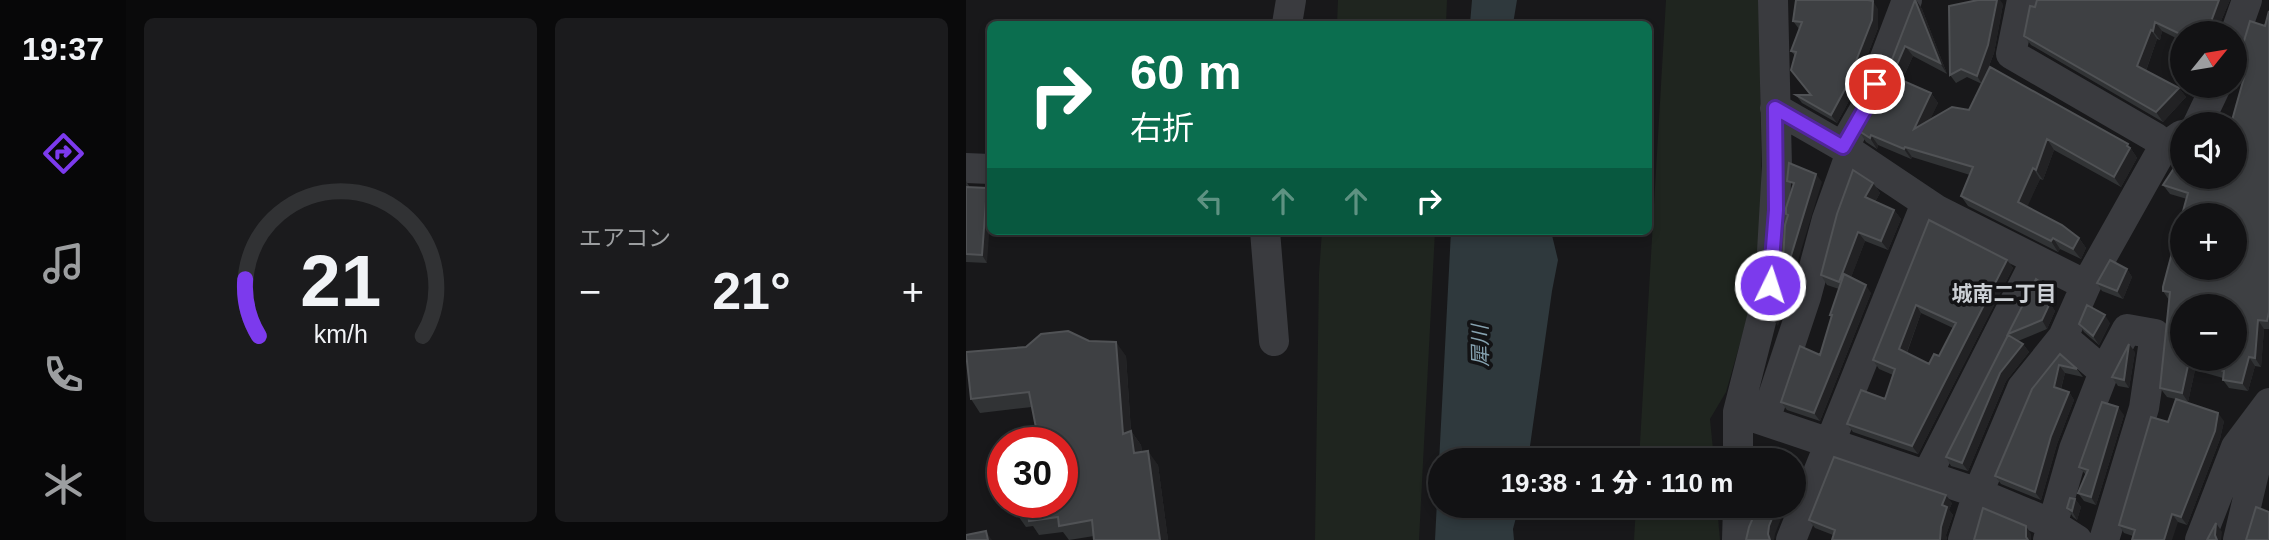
<!DOCTYPE html>
<html lang="ja">
<meta charset="utf-8">
<style>
body{margin:0;font-family:Arial,"Noto Sans JP",sans-serif;background:#1b1b1d;color:#f1f3f6;height:100vh;display:flex;flex-direction:column;font-size:26px;white-space:nowrap}
*{box-sizing:border-box;margin:0}
p{font-size:23px;color:#9c9ea0}
.icon{flex:none;width:38px;height:38px;fill:none;stroke:currentColor;stroke-width:2;stroke-linecap:round;stroke-linejoin:round}
.map{position:relative;flex:1;overflow:hidden}
.side{display:flex;flex-direction:column;gap:18px;padding:18px;background:#0a0a0b;width:840px}
.side>*{flex:none}
.top-card{position:absolute;left:21px;top:21px;width:665px;height:214px;border-radius:10px;box-shadow:0 4px 10px #0003,0 0 0 2px #313234;background:#0b6e4f;color:#fff;overflow:hidden}
.needle{width:46px;rotate:60deg}
.controls{position:absolute;left:1204px;top:21px;display:grid;gap:14px}
.controls a{display:grid;place-items:center;width:77px;height:77px;border-radius:50%;background:#121214;box-shadow:0 4px 10px #0003,0 0 0 2px #313234;font-size:35px}
.speed{position:absolute;left:21px;top:427px;display:flex;gap:14px;font-size:35px;font-weight:700;text-align:center}
.speed>*{display:grid;place-content:center;width:91px;height:91px;border-radius:50%;background:#121214;box-shadow:0 4px 10px #0003,0 0 0 2px #313234;line-height:1}
.speed .limit{border:10px solid #d22;background:#fff;color:#111}
.pin{position:absolute;display:grid;place-items:center;width:60px;height:60px;color:#fff;margin:-30px;border:4px solid #fff;border-radius:50%;box-shadow:0 2px 7px #0007}
.me{position:absolute;width:77px;margin:-38px;rotate:4deg;stroke-linejoin:round;filter:drop-shadow(0 0 5px #0008)}
.turn{display:flex;align-items:center;gap:24px;height:147px;padding:0 28px;font-size:32px}
.turn .icon{width:91px;height:91px;stroke-width:2.5}
.turn b{display:block;font-size:49px;line-height:60px}
.lanes{display:flex;align-items:center;height:66px;padding:0 28px;background:#0003;justify-content:center;gap:35px;direction:ltr}
.lanes .off{opacity:.35}
.big{font-size:52px;font-weight:800;line-height:1.1}
.side .card{flex:1;display:flex;flex-direction:column;justify-content:center;gap:10px;min-width:0;padding:0 24px;border-radius:10px;background:#1b1b1d}
.side .dial{align-items:center;gap:0}
.dial svg{height:182px;overflow:visible;fill:none;stroke:#313234;stroke-width:7;stroke-linecap:round;text-anchor:middle}
.dial text{fill:#f1f3f6;stroke:none}
.heat{display:flex;justify-content:space-between;align-items:center;font-size:38px;direction:ltr}
.side .tiles{flex:1;display:grid;gap:18px;grid-template-columns:repeat(2,1fr)}
.trip{position:absolute;left:462px;top:448px;width:378px;height:70px;border-radius:35px;background:#121214;box-shadow:0 4px 10px #0003,0 0 0 2px #313234;font-weight:800;line-height:70px;text-align:center}
main{display:flex;flex:1;min-height:0}
.menu{display:flex;flex-direction:column;width:126px;justify-content:space-around;align-items:center;background:#070708;color:#9c9ea0}
.menu .icon{width:49px;height:49px}
.menu .selected{color:#7c3aed}
.menu b{font-size:32px;color:#f1f3f6}
.map>svg:first-child{display:block}
.green{fill:#1f251f}
.water{fill:#2f393d}
.lines{fill:none;stroke-linecap:round;stroke-linejoin:round}
.minor{stroke:#3a3b3f;stroke-width:30}
.wall{fill:#313335;fill-rule:evenodd}
.shaded-wall{fill:#222224}
.building{fill:#3e4043;stroke:#505255;stroke-width:2;fill-rule:evenodd}
.route-casing{stroke:#51269a;stroke-width:18}
.route{stroke:#7c3aed;stroke-width:12}
.labels{text-anchor:middle;dominant-baseline:central;stroke-width:7;stroke-linejoin:round;paint-order:stroke}
.neighbourhood-label{font-size:21px;font-weight:bold;fill:#ccd0d5;stroke:#131315}
.water-label{font-size:21px;font-style:italic;fill:#86a2b0;stroke:#131315}
</style>
<main>
<nav class="menu">
<b>19:37</b>
<svg class="icon selected" aria-label="directions" viewBox="0 0 24 24"><path d="M12 3l9 9-9 9-9-9zM9 14v-3h6M13 9l2 2-2 2"/></svg>
<svg class="icon" aria-label="music" viewBox="0 0 24 24"><path d="M9 18V5l10-2v13"/><circle cx="6" cy="18" r="3"/><circle cx="16" cy="16" r="3"/></svg>
<svg class="icon" aria-label="phone" viewBox="0 0 24 24"><path d="M5 4h4l2 5-3 2q2 4 5 5l2-3 5 2v4C11 20 4 13 5 4z"/></svg>
<svg class="icon" aria-label="climate" viewBox="0 0 24 24"><path d="M12 3v18M4 7l16 10M4 17L20 7"/></svg>
</nav>
<section class="side">
<div class="tiles">
<div class="card dial"><svg viewBox="0 0 100 80">
<path d="M14 69A42 42 0 1 1 86 69"/>
<path d="M14 69A42 42 0 0 1 8 44" stroke="#7c3aed"/>
<text x="50" y="56" font-size="32" font-weight="700">21</text>
<text x="50" y="72" font-size="11">km/h</text>
</svg></div>
<div class="card"><p>エアコン</p>
<div class="heat"><a>−</a><b class="big">21°</b><a>+</a></div>
</div>
</div>
</section>
<div class="map">
<svg width="1303" height="540" viewBox="0 0 1303 540">
<rect width="100%" height="100%" fill="#18181a"/>
<path class="green" d="M372,0H481L480,24H371Z
M700,0H793L796,221L783,312L760,392L744,419L748,460H673Z
M356,231H469L453,540H349L353,274Z
M670,506H751L754,540H668Z"/>
<path class="water" d="M506,0H551L547,24H504Z
M485,231H585L592,260L586,291L562,460H474V506H553L547,529L548,540H469Z"/>
<g class="lines">
<path class="minor" d="M1056,0L1045,54L1190,138L1197,148
M321,24L325,0
M1269,34L1281,0
M809,108L877,147L971,210L1120,285
M1232,124L1250,86
M877,147L901,105L941,0
M0,168L24,169
M299,231L308,341
M772,412L1012,493L1086,524L1111,540
M799,420L840,297L861,219L885,152
M772,460V412L804,286L811,166L807,0
M961,475L1070,260
M771,540L772,506
M825,540L960,203
M997,540L1012,493L1056,388L1097,337L1120,285L1197,148L1216,135
M1082,540L1108,449L1138,372L1097,337
M1138,540L1178,408L1189,334L1161,329L1138,372
M1234,540L1270,447L1303,403
M1272,540L1302,414"/>
</g>
<path class="wall" d="M950,0L956,9L981,74L947,56L936,80L965,93L972,103L964,119L1003,110L1016,84L1001,77L990,83L984,75L1037,4L1028,53L1018,79L1162,144L1171,158L1155,187L1088,150L1077,180L1074,179L1061,206L1113,238L1120,248L1115,259L1094,249L1092,252L1002,206L995,196L1004,175L946,157L945,159L912,145L911,149L900,142L893,131L910,101Z
M1071,0H1264L1252,28V33H1216V41L1196,31L1194,40L1191,39L1180,71L1213,88L1220,97L1197,122L1065,45L1058,36Z
M912,9V28L885,97L871,123L836,103L830,95H844L825,70L829,56L825,51L833,29L827,21Z
M1303,11V329H1298L1295,367L1289,366L1282,391L1263,388L1257,380V378L1229,370L1222,402L1201,397L1194,388L1203,300L1197,291L1215,229L1213,227L1221,199L1204,194L1197,185L1269,177L1277,81L1275,80L1269,71L1299,26Z
M0,181L3,186L21,263L0,262Z
M907,183L914,193L909,202L928,210L935,219L922,250L899,241L885,277L905,293L854,421L821,410L815,402L854,355L865,318L864,315L873,289L861,285L855,275Z
M963,220L1041,260L1047,268L952,454L887,432L881,424L919,399L927,375L913,369L907,360ZM955,313L987,328L973,356L963,364L941,353Z
M1161,269L1166,277L1157,299L1136,291L1131,283Z
M1084,288L1089,296L1084,304L1089,311L1081,329L1052,341L1057,344L1063,352L1040,381L1002,471L985,466L980,457L1042,334Z
M1144,323L1133,345L1118,332L1113,324Z
M123,341L160,356L165,431L175,445L176,452L192,465L202,540H128V536L103,540L97,532L73,535L67,526L60,527L50,513L96,502V443L66,407L14,413L5,399Z
M1169,352L1163,388L1152,386L1146,377Z
M1094,354L1111,369L1117,377L1099,373L1095,389L1103,392L1108,400L1091,444L1075,500L1035,484L1029,476Z
M1158,415L1130,505L1118,501L1112,493L1120,475L1113,467Z
M1258,421L1254,439L1221,525L1212,522L1167,536L1158,533L1153,525L1202,422Z
M1109,499L1115,507L1111,520L1107,517L1101,508Z
M986,503L983,510L987,515L980,535L981,540H866L867,535L849,528L843,520Z"/>
<path class="shaded-wall" d="M950,0L956,9L981,74L974,63Z
M1031,0H1034L1037,4L1028,53L1016,84L1011,76Z
M1253,0H1264L1252,28V33H1244L1246,19Z
M907,1L912,9V28L885,97L871,123L865,115Z
M1189,22L1196,31L1194,40L1187,31Z
M1185,30L1191,39L1178,76L1171,66Z
M939,46L947,56L933,86L926,76Z
M1213,88L1220,97L1197,122L1190,112Z
M965,93L972,103L955,139L948,129Z
M905,135L912,145L911,149L904,138Z
M1081,139L1088,150L1077,180L1070,170Z
M1162,144L1171,158L1155,187L1148,177Z
M939,147L946,157L945,159L938,149Z
M1067,168L1074,179L1059,212L1052,202Z
M850,174L856,182L812,326L806,318Z
M907,183L914,193L906,207L899,197Z
M21,188L24,193V221L21,263L16,255Z
M928,210L935,219L922,250L915,241Z
M892,232L899,241L880,291L873,282Z
M1087,238L1094,249L1092,252L1085,241Z
M1113,238L1120,248L1115,259L1107,249Z
M1041,260L1047,268L952,454L946,446Z
M1161,269L1166,277L1157,299L1151,291Z
M900,285L905,293L854,421L848,413Z
M1084,288L1089,296L1084,304L1089,311L1081,329L1076,320L1077,299Z
M950,305L955,313L939,357L933,349Z
M1139,315L1144,323L1133,345L1127,336Z
M1292,320L1298,329L1295,367L1289,358Z
M150,342L160,356L166,448L157,434Z
M1057,344L1063,352L1040,381L1002,471L996,463L1034,373Z
M1163,344L1169,352L1163,388L1158,380Z
M1283,357L1289,366L1282,391L1276,383Z
M1223,361L1229,370L1222,402L1216,393Z
M1093,365L1099,373L1093,395L1088,387Z
M1103,392L1108,400L1091,444L1075,500L1069,492L1085,436Z
M1152,407L1158,415L1130,505L1125,497Z
M1252,413L1258,421L1254,439L1221,525L1215,517Z
M165,431L175,445L178,467L168,453Z
M182,451L192,465L202,540H194Z
M980,495L986,503L983,510L987,515L980,535L981,540H974L976,505Z
M1109,499L1115,507L1111,520L1106,511Z
M811,506H820L809,534L808,540H804L802,534L803,526Z
M1206,514L1212,522L1206,540H1198Z
M1250,523L1256,532L1255,540H1251L1249,535Z
M1060,526L1065,534V540H1062L1060,537Z
M20,531L25,539L26,540H22Z"/>
<path class="building" d="M830,0H902L907,1L906,20L879,89L865,115L830,95H845L825,70L830,52L825,51L836,22L827,21Z
M949,0L974,63L939,46L926,76L965,93L948,129L986,107L1003,110L1024,67L1162,144L1161,146L1164,148L1148,177L1081,139L1070,170L1067,168L1052,202L1096,225L1113,238L1107,249L1087,238L1085,241L995,196L1007,167L939,147L938,149L905,135L904,138L893,131L910,101Z
M1012,0H1031L1022,45L1011,76L995,69L984,75L983,6Z
M1071,0H1253L1246,19V29L1244,33H1216V35L1189,22L1187,31L1185,30L1171,66L1213,88L1190,112L1058,36L1064,6L1069,7Z
M1303,11V312L1301,321L1292,320L1289,358L1283,357L1276,383L1257,380L1258,371L1223,361L1216,393L1194,388L1204,292L1197,291V287L1211,234L1216,228L1213,227L1216,216V268H1269V215H1216L1222,193L1197,185L1216,156V177H1269V124H1265L1279,74L1269,71L1284,21L1299,26ZM1216,306H1269V359H1216Z
M823,163L850,174L806,318L816,279L819,225L822,215L820,214V208L828,183L821,181Z
M887,170L907,183L899,197L928,210L915,241L892,232L873,282L855,275L871,214Z
M0,187L21,188L16,255L0,254Z
M963,220L1041,260L946,446L881,424L895,390L919,399L929,369L907,360ZM950,305L990,323L973,356L968,354L963,364L933,349Z
M1144,260L1161,269L1151,291L1131,283Z
M878,274L900,285L848,413L815,402L834,346L854,355L866,315H864Z
M1070,279L1084,288L1077,299L1084,303L1076,320L1042,334Z
M1121,305L1139,315L1127,336L1113,324Z
M102,331L123,341L150,342L157,434L165,431L168,453L182,451L194,540H128L126,520L93,526L92,517L63,521L62,512L50,513L49,502H96V443H73L63,392L5,399L0,352L60,347L75,334Z
M1042,335L1057,344L1034,373L996,463L980,457Z
M1163,344L1158,380L1146,377Z
M1094,354L1111,369L1093,365L1088,387L1103,392L1085,436L1069,492L1029,476L1066,389Z
M1210,399L1252,413L1249,431L1215,517L1206,514L1198,540H1166L1169,530L1153,525L1185,417L1202,422Z
M1136,402L1152,407L1125,497L1112,493L1122,470L1113,467Z
M868,457L980,495L976,505L981,507L975,527L974,540H866L869,530L843,520Z
M1104,498L1109,499L1106,511L1101,508Z
M792,506H811L803,526L802,534L804,540H780L783,527Z
M1290,507L1303,512V540H1280Z
M1017,508L1060,526V537L1062,540H1008Z
M1250,523L1249,535L1251,540H1241Z
M20,531L22,540H0V535Z"/>
<g class="lines">
<g class="route-casing">
<path id="route" d="M804,285L810,210L809,108L877,147L901,105L909,84"/>
</g>
<use href="#route" class="route"/>
</g>
<g class="labels">
<g class="neighbourhood-label">
<text x="1038" y="293">城南二丁目</text>
</g>
<g class="water-label">
<text transform="translate(514 346) rotate(-91)">犀川</text>
</g>
</g>
</svg>
<div class="controls">
<a><svg class="needle" viewBox="-14 -14 28 28"><path d="M0-13l5 13h-10z" fill="#e53935"/><path d="M0 13l5-13h-10z" fill="#9c9ea0"/></svg></a>
<a><svg class="icon" aria-label="sound" viewBox="0 0 24 24"><path d="M4 9h4l5-4v14l-5-4H4zM17 9q2 3 0 6"/></svg></a>
<a>+</a>
<a>−</a>
</div>
<div class="speed"><div class="limit">30</div></div>
<div class="pin" style="left:909px;top:84px;background:#d93025"><svg class="icon" aria-label="arrive" viewBox="0 0 24 24"><path d="M6 21V4h12l-3 4 3 4H6"/></svg></div>
<svg class="me" style="left:804px;top:285px" viewBox="-20 -20 40 40"><circle r="17" fill="#7c3aed" stroke="#fff" stroke-width="3"/><path d="M0-11L8 9 0 5-8 9z" fill="#fff"/></svg>
<div class="trip">19:38 · 1 分 · 110 m</div>
<div class="top-card">
<div class="turn"><svg class="icon" aria-label="right" viewBox="0 0 24 24"><path d="M7 20v-9h11M14 6l5 5-5 5"/></svg><div><b>60 m</b>右折</div></div>
<div class="lanes"><svg class="icon off" aria-label="left" viewBox="0 0 24 24"><path d="M17 20v-9H6M10 6l-5 5 5 5"/></svg><svg class="icon off" aria-label="ahead" viewBox="0 0 24 24"><path d="M12 20V5M6 11l6-6 6 6"/></svg><svg class="icon off" aria-label="ahead" viewBox="0 0 24 24"><path d="M12 20V5M6 11l6-6 6 6"/></svg><svg class="icon" aria-label="right" viewBox="0 0 24 24"><path d="M7 20v-9h11M14 6l5 5-5 5"/></svg></div>
</div>
</div>
</main>
